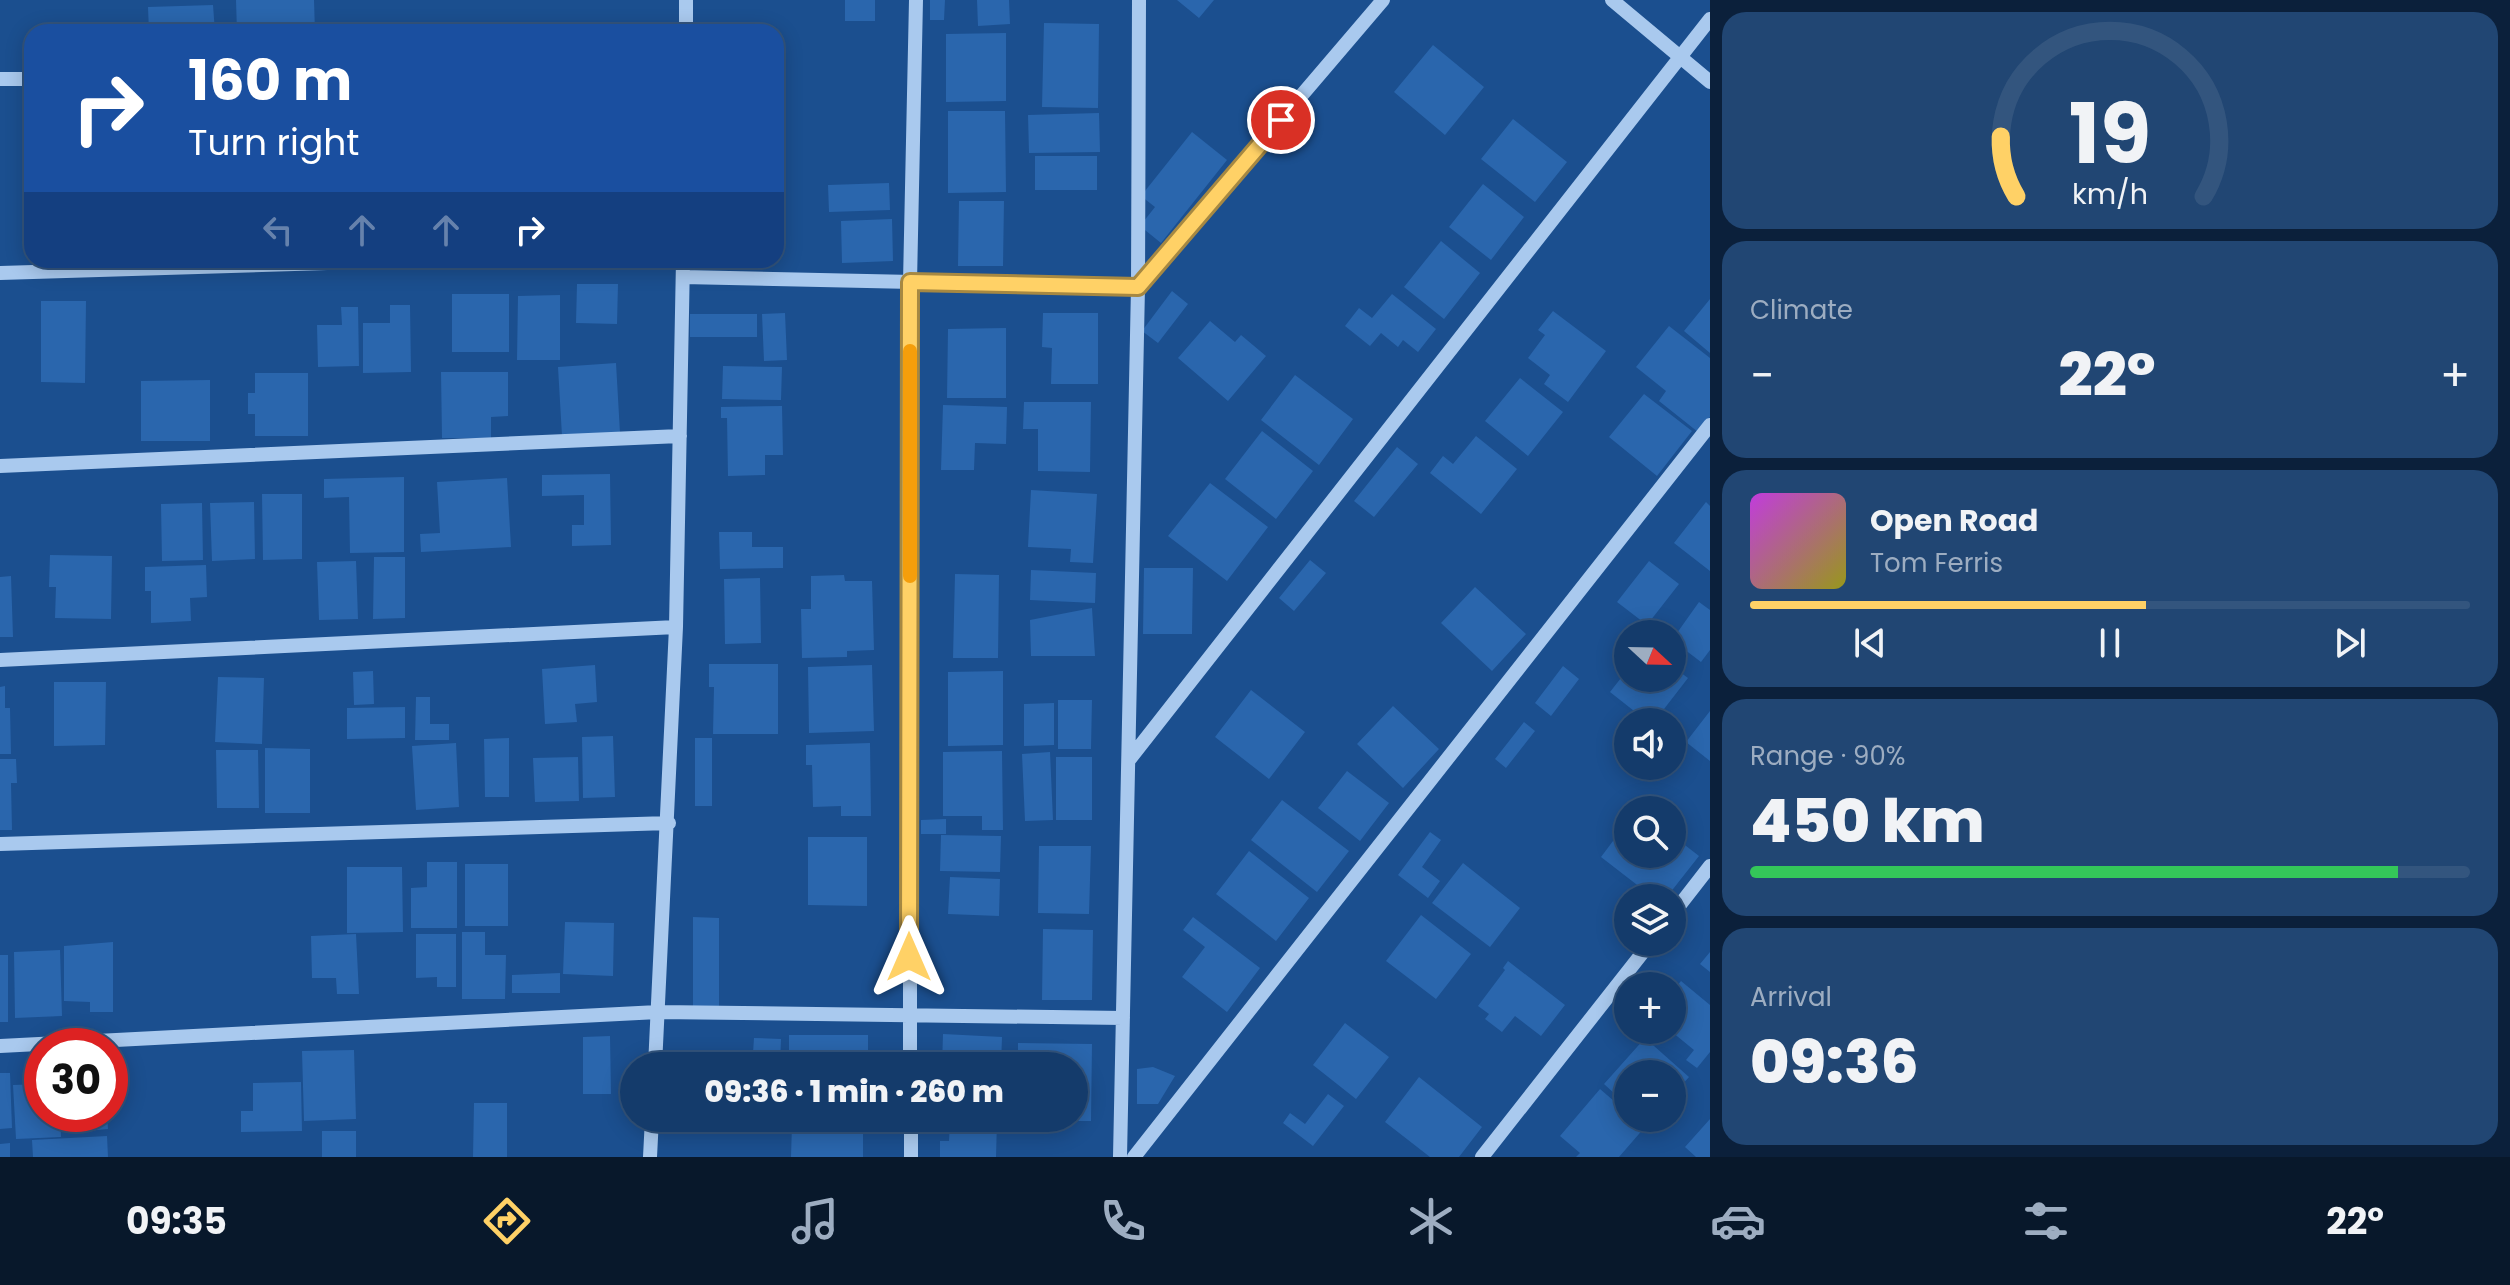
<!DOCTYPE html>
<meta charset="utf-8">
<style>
body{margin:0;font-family:Poppins,sans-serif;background:#214673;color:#f1f3f6;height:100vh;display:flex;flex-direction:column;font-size:30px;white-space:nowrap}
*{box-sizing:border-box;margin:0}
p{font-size:26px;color:#9dadc1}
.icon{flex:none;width:44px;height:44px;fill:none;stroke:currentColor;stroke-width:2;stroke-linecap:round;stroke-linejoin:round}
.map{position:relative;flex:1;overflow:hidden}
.panel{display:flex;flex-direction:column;gap:12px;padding:12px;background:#0b203b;width:800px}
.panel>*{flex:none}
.banner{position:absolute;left:24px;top:24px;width:760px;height:244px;border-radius:24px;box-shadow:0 4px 20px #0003,0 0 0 2px #33557e;background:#1a4fa0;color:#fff;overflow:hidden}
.needle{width:52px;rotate:112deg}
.fabs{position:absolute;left:1614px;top:620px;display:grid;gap:16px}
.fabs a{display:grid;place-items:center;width:72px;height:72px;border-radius:50%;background:#143b6b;box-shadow:0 4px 20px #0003,0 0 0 2px #33557e;font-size:40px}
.speed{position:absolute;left:24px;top:1028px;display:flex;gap:16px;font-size:40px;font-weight:700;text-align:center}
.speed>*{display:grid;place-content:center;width:104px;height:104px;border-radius:50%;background:#143b6b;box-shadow:0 4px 20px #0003,0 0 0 2px #33557e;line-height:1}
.speed .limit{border:12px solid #d22;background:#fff;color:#111}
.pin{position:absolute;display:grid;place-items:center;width:68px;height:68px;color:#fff;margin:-34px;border:4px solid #fff;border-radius:50%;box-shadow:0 2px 8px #0007}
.me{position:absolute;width:88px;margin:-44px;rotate:0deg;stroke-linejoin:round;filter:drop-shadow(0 0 6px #0008)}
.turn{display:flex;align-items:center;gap:28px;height:168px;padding:0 32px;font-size:36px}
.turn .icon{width:104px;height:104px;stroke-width:2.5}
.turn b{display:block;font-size:56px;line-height:68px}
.lanes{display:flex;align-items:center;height:76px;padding:0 32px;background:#0003;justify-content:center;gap:40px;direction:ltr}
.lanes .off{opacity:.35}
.big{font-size:60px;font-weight:800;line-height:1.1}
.panel .tile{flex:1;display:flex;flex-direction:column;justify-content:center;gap:12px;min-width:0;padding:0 28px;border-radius:24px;background:#214673}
.panel .dial{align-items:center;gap:0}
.dial svg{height:208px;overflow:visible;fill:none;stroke:#33557e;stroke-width:7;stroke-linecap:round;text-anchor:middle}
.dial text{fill:#f1f3f6;stroke:none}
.song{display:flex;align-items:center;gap:24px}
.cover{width:96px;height:96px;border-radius:12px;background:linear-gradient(135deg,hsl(290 70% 55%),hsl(60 70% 35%))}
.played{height:8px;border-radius:4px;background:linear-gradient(90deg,#ffd166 55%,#33557e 55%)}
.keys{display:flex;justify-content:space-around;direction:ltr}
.heat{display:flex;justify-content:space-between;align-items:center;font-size:44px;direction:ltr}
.charge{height:12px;border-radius:6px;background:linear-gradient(90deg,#34c759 90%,#33557e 0)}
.trip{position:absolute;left:620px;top:1052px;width:468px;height:80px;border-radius:40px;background:#143b6b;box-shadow:0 4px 20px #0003,0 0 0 2px #33557e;font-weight:800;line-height:80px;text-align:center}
.menu{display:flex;height:128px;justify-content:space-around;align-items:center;background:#08182b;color:#9dadc1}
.menu .icon{width:56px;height:56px}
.menu .active{color:#ffd166}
.menu b{font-size:36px;color:#f1f3f6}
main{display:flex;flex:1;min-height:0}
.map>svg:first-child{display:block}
.building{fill:#2a66ad}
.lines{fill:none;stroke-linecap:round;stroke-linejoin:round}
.minor{stroke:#a9c9ee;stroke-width:14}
.route-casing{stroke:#a68842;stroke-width:20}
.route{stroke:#ffd166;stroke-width:14}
.slow{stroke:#f59e0b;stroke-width:14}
</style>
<main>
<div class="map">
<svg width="1710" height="1157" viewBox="0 0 1710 1157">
<rect width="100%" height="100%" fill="#1b4f8f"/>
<path class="building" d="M236,0H314L315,32H237Z
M845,0H875V21H845Z
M930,0H945L944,20H930Z
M977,0H1009L1010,24L978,26Z
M1177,0H1214L1199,18Z
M213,5L215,32H149L148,7Z
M1044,23L1099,24L1098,108L1042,107Z
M1006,33V101L946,102V34Z
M1433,45L1484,87L1445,135L1394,92Z
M948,111H1005L1006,192L948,193Z
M1099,113L1100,152L1029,153L1028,115Z
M1513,119L1567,162L1535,202L1481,159Z
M1192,132L1227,160L1161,243L1140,226L1155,207L1141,196Z
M1035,156H1097V190H1035Z
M889,183L890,210L829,212L828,185Z
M1483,184L1524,217L1491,260L1449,227Z
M959,201H1004L1003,266H958Z
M892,219L893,261L842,263L841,221Z
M1441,241L1480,273L1444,319L1404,287Z
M703,260H724V264L703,265Z
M577,284H618L617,324L576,323Z
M1172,291L1188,304L1158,343L1142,331Z
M452,294H509V352H452Z
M1392,294L1436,329L1418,352L1403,340L1398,347L1381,333L1370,346L1345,326L1359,308L1372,318Z
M560,295V360H517L518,296Z
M1710,299V353L1684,331Z
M41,301H86L85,383L41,382Z
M390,305H410L411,372L363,373V323H390Z
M341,307H358L359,366L318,367L317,325H342Z
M1553,311L1606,351L1568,402L1544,384L1550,375L1528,358L1545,335L1538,330Z
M785,313L787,360L764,361L762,314Z
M1043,313H1098V384H1051L1052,348L1042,347Z
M690,314H757V337H690Z
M1210,321L1235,342L1241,335L1266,356L1228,401L1178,358Z
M1669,326L1710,358V417L1698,432L1659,401L1666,391L1636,367Z
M1006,328V398H947L948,329Z
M616,363L620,433L562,436L558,367Z
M723,366L782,367L781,400L722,399Z
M441,372H508V416L491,417V438H442Z
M255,373H308V436H255V414H248V393H255Z
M1295,375L1353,419L1319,465L1261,420Z
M1520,378L1563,412L1528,456L1485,421Z
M210,380V441H141V381Z
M1644,394L1692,431L1657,476L1609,437Z
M1024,402H1091L1090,472L1038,471V429H1023Z
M943,405L1007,407L1006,444L975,443L974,470H941Z
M782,406L783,455H765V475L728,476L727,418H721V407Z
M1262,431L1313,471L1276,519L1225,479Z
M1476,436L1517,469L1481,514L1430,473L1443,456L1453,464Z
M1397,447L1418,464L1374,517L1354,501Z
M610,474L611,545L572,546V525H584V495L542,496V475Z
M404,477V552L350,553L349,497L324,498V479Z
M507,478L511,547L421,552L420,534L440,533L437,482Z
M1210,483L1268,527L1227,581L1168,536Z
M1031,490L1097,494L1093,563L1070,562L1071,549L1028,547Z
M262,494H302V559L263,560Z
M254,502L255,559L212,561L210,503Z
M1706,502L1710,506V571L1674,543Z
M202,503L203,560L162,561L161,504Z
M719,532H752V547H783V568L720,569Z
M50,555L112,556L111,619L55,618L56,587H49Z
M374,557H405V618L373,619Z
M1310,560L1326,573L1294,611L1279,598Z
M356,561L358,619L319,620L317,562Z
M1649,561L1679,584L1647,625L1617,602Z
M206,565L207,597L190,598L191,621L151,623V591H145V567Z
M1144,568H1193L1192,634H1143Z
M1031,570L1096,573L1095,603L1030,600Z
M955,574L999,575L998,658H953Z
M844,575L845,581H872L874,650L847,651V657L802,658L801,609H811V576Z
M11,576L13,637H0V577Z
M760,578L761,643L725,644L724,579Z
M1475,587L1526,634L1492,671L1441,623Z
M1699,602L1710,610V650L1701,662L1672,640Z
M1092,608L1095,656H1031L1030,620Z
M709,664H778V734H713L714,687H709Z
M595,665L597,702L575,704L577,722L545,724L542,669Z
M872,665L874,731L809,733L808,667Z
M1563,666L1579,679L1551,716L1535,703Z
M1672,666L1688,678L1654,722H1648L1610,692L1628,669V678H1672Z
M373,671L374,704L354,705L353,672Z
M1003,671V745L948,746V672Z
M218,677L264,678L262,744L215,742Z
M54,682H106L105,745L54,746Z
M5,686V708H10L11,754H0V687Z
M1251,690L1305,732L1269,779L1215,737Z
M416,697H430V724H449V740H415Z
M1058,700H1092L1091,749H1058Z
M1054,703V745L1024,746V704Z
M1393,706L1439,749L1403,788L1357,744Z
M405,707V738L347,739V708Z
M1710,711V761L1686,742Z
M1524,722L1535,731L1506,768L1495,759Z
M613,736L615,797L583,798L582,737Z
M509,738V797H485L484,739Z
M695,738H712V806H695Z
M456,743L459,807L416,810L412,746Z
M870,743L871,816H841V806L813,807L812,765H806V745Z
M265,748L310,749V813H265Z
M216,750H258L259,808H217Z
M1002,751L1003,830H982V816H943V752Z
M1050,752L1053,820L1025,821L1022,754Z
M578,757L579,801L535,802L533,758Z
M1056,757H1092V820H1056Z
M0,759H16L17,783H11L12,830H0Z
M1347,771L1389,803L1360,841L1318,808Z
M1282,800L1349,851L1317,892L1251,840Z
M946,819V834H921V820Z
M1628,821V854H1672V835L1699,856L1666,898H1654L1601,857Z
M1430,832L1441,840L1422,867L1440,881L1428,898L1398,875Z
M941,835L1001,836L1000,872L940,871Z
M808,837H867V906L808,905Z
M1039,846H1091L1089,914L1038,913Z
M1249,851L1309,898L1276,941L1216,894Z
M427,862H457V928H411V888L427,887Z
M1463,863L1520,908L1490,947L1432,903Z
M465,864H508V926H465Z
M347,867H402L403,932L347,933Z
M950,877L1000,879L999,916L948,914Z
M1421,915L1471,954L1436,999L1386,961Z
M693,917L719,918V1011H693Z
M1193,917L1260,968L1227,1012L1182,977L1205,947L1183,930Z
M565,922L614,923L613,976L563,974Z
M1043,929L1093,930L1092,1000H1042Z
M462,932H485V955H506L505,999H462Z
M356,934L359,994H337L336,978H312L311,936Z
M416,934H456V987H437V977L416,978Z
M113,942V1012H90V1002L64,1001V946Z
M60,950L62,1016L15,1018L14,952Z
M1710,952V972L1700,964Z
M0,955H8V1022H0Z
M1508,961L1565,1005L1541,1036L1515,1016L1502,1032L1485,1019L1489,1014L1478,1006L1505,970L1503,968Z
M560,973V993H512V975Z
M1681,981L1710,1005V1052L1697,1068L1686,1060L1694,1050L1672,1032V1014L1676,1009L1672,1006V992Z
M1345,1023L1389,1057L1356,1099L1313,1065Z
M943,1034L1002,1037L1001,1066H942Z
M789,1035H868V1066H789Z
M610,1036L611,1094H583V1037Z
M754,1038L781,1039L780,1066H722L723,1052L753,1053Z
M1645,1038L1689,1077L1672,1096V1074H1628V1106L1604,1084Z
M1018,1043L1092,1044L1091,1121H1065L1074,1118V1066H1018Z
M354,1050L356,1119L304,1121L302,1051Z
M110,1065H114L115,1086H110Z
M1153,1067L1175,1076L1158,1104H1137V1069Z
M0,1073H10L12,1128L0,1129Z
M1419,1077L1482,1127L1459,1157H1430L1385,1122Z
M301,1082L302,1131L241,1132V1111H253V1083Z
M42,1084V1114H60L61,1137L16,1139L13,1085Z
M1600,1089L1628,1113V1118H1634L1645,1127L1619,1157H1576L1580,1153L1560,1136Z
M1328,1094L1344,1106L1313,1146L1283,1123L1290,1113L1305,1124Z
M474,1103H507V1157H473Z
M64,1114H107L108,1129L65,1133Z
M720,1118H778L777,1131L720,1130Z
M1710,1119V1157H1696L1685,1147Z
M950,1120L997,1121L996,1157H940V1141H949Z
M792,1124H863V1157H791Z
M322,1131H356V1157H322Z
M107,1136L108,1157H33L32,1140Z
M10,1143V1157H0V1144Z"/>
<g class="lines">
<path class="minor" d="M1612,0L1710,82
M686,32V0
M0,79H32
M0,273L425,260
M683,277L1138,287L1383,0
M0,466L680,436
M0,660L676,627
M1129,760L1710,19
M0,844L669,823
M1672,915L1710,866
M0,1046L658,1012L1123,1018
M655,1066L676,627L683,260
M910,1066V282L916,0
M911,1118V1157
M650,1157L652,1118
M1120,1157L1138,287L1139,0
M1134,1157L1710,425
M1482,1157L1651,942"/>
</g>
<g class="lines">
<g class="route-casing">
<path id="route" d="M909,957L910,282L1138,287L1281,120"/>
</g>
<use href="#route" class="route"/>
<path class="slow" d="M910,576V351"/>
</g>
</svg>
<div class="fabs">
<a><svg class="needle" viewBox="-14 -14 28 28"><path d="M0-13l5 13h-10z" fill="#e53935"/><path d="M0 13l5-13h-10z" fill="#9dadc1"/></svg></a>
<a><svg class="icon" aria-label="sound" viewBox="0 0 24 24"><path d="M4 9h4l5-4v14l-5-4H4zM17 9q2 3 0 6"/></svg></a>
<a><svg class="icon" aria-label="search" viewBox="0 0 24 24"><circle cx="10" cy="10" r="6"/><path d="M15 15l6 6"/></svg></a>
<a><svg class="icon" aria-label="layers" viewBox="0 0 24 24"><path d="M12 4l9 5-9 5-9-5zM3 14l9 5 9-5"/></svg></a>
<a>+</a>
<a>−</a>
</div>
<div class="speed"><div class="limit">30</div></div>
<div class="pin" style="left:1281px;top:120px;background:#d93025"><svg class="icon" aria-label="arrive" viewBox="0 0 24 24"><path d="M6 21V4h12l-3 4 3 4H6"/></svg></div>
<svg class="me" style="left:909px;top:957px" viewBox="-20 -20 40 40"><path d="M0-17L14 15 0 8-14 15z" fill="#ffd166" stroke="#fff" stroke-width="4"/></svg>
<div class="trip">09:36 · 1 min · 260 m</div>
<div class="banner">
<div class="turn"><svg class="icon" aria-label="right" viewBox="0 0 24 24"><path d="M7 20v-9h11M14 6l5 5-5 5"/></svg><div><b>160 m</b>Turn right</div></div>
<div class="lanes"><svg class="icon off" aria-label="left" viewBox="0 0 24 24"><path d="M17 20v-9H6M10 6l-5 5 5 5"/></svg><svg class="icon off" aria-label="ahead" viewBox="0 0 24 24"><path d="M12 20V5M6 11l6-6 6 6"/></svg><svg class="icon off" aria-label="ahead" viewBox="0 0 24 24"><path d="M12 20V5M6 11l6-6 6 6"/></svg><svg class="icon" aria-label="right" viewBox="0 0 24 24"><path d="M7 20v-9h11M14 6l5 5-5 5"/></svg></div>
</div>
</div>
<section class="panel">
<div class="tile dial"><svg viewBox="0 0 100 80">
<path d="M14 69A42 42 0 1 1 86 69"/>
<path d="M14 69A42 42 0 0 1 8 46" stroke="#ffd166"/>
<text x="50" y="56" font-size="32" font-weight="700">19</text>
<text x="50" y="72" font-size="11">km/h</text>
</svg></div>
<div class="tile"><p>Climate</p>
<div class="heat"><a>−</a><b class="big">22°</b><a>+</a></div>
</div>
<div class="tile">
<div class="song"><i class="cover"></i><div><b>Open Road</b><p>Tom Ferris</p></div></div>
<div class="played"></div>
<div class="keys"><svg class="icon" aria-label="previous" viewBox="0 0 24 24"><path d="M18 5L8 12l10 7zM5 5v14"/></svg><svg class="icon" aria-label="pause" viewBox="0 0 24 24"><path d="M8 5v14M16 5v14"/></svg><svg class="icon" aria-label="next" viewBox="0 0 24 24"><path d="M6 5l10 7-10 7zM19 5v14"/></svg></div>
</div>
<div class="tile"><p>Range · 90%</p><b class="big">450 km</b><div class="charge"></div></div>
<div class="tile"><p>Arrival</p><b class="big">09:36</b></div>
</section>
</main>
<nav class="menu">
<b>09:35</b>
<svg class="icon active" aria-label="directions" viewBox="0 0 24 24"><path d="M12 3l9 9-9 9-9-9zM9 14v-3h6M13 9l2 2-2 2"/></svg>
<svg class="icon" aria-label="music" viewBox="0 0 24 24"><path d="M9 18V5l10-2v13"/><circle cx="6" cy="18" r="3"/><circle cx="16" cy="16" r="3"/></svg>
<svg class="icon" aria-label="phone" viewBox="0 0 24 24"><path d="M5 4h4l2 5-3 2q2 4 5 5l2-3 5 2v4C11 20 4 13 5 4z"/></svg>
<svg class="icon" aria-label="climate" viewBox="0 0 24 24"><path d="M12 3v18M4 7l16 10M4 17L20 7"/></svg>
<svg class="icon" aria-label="car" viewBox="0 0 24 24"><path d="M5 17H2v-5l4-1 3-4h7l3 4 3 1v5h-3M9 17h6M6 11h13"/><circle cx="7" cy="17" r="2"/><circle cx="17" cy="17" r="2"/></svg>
<svg class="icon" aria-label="filters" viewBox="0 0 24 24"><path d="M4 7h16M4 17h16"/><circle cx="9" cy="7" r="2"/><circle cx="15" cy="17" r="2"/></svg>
<b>22°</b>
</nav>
